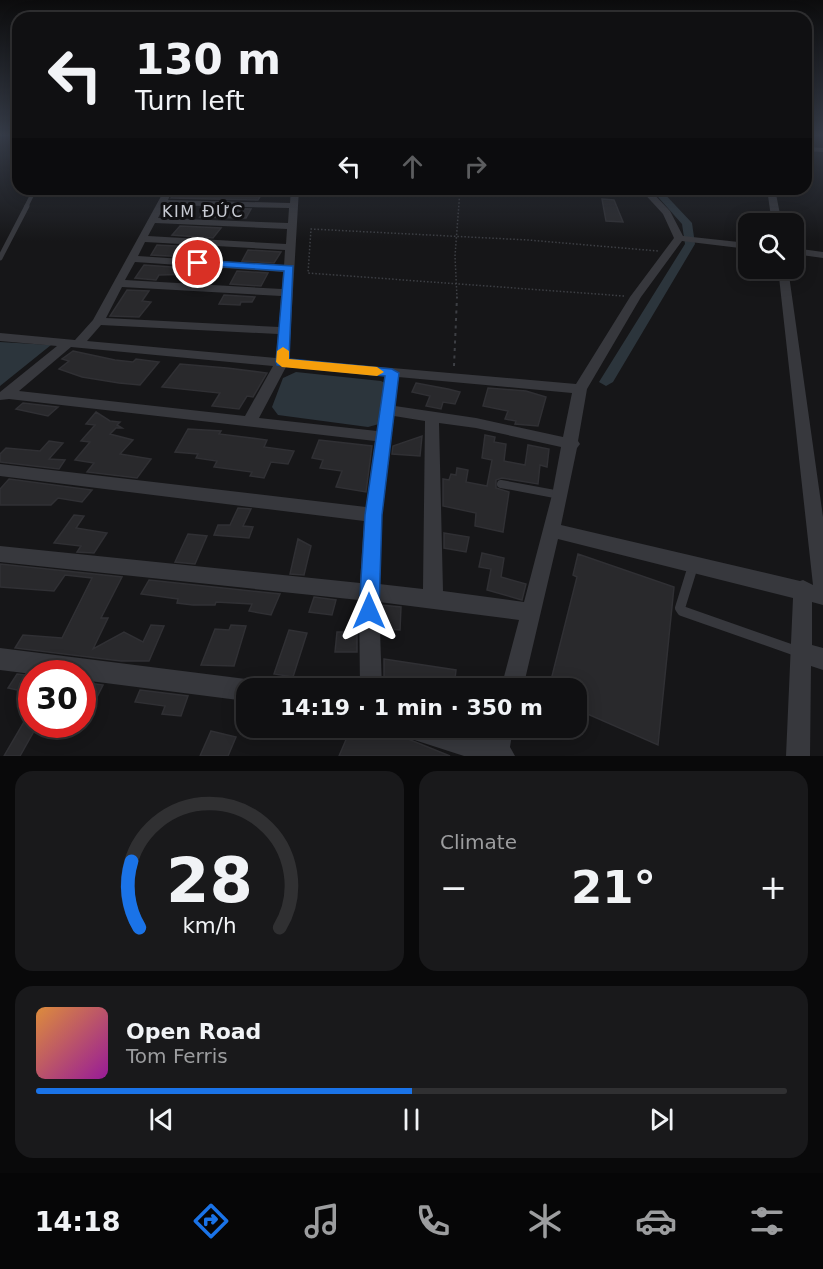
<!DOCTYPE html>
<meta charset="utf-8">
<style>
body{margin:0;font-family:"DejaVu Sans",sans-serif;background:#19191b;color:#f1f3f6;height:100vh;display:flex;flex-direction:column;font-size:22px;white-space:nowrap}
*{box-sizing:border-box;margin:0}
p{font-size:20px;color:#9c9d9f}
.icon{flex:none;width:33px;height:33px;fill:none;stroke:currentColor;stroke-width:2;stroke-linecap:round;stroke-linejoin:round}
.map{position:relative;height:756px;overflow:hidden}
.drawer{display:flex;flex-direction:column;gap:15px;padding:15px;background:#09090a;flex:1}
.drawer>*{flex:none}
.banner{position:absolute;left:12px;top:12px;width:800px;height:183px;border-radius:18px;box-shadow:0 3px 15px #0003,0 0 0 2px #303032;background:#101012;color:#f1f3f6;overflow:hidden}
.buttons{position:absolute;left:738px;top:213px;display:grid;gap:12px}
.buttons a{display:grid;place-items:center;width:66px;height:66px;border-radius:12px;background:#101012;box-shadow:0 3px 15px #0003,0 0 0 2px #303032;font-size:30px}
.speed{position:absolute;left:18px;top:660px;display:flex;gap:12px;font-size:30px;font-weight:700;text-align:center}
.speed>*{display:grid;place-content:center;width:78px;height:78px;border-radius:50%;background:#101012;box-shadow:0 3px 15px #0003,0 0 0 2px #303032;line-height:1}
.speed .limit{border:9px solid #d22;background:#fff;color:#111}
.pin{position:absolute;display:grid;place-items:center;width:51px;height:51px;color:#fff;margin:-26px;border:3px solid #fff;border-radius:50%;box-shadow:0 2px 6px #0007}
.me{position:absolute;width:66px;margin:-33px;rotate:0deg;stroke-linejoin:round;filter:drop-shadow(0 0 4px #0008)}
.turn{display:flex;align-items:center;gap:21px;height:126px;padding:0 24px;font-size:27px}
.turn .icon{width:78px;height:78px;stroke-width:2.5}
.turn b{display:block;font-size:42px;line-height:51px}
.lanes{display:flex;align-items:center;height:57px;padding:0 24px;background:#0003;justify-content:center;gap:30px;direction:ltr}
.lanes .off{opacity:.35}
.big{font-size:45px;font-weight:700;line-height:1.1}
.drawer .card{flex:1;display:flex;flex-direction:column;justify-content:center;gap:9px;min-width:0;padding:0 21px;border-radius:18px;background:#19191b}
.drawer .dial{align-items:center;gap:0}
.dial svg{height:156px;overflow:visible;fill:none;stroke:#303032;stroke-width:7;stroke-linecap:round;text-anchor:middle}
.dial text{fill:#f1f3f6;stroke:none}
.song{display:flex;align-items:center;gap:18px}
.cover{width:72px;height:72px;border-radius:9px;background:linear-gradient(135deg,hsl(30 70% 55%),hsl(300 70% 35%))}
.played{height:6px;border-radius:3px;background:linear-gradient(90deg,#1a73e8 50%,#303032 50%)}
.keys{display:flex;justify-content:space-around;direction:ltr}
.heat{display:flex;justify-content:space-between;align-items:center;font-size:33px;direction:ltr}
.drawer .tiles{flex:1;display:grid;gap:15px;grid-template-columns:1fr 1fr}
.card:last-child{grid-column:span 2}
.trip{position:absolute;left:236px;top:678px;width:351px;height:60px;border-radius:18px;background:#101012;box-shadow:0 3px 15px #0003,0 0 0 2px #303032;font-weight:700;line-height:60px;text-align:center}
.tabs{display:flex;height:96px;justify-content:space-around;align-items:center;background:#060607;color:#9c9d9f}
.tabs .icon{width:42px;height:42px}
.tabs .on{color:#1a73e8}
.tabs b{font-size:27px;color:#f1f3f6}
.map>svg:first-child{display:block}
.water{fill:#2c353c}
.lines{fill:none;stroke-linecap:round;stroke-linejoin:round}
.canal{fill:#2c353c;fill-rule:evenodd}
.building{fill:#29292c;stroke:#303034;stroke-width:1.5}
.path-far1{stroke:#3d3f44;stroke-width:1.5;stroke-dasharray:1.5 2;stroke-linecap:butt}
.path{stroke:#3d3f44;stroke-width:2;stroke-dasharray:3 4.5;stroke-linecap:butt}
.service-far3{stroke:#37383d;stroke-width:4}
.service-far2{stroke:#37383d;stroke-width:5}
.service-far1{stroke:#37383d;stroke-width:8}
.service{stroke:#37383d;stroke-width:10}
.minor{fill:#37383d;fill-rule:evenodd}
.route{fill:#1a73e8;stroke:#114b97;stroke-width:1.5}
.slow{fill:#f59e0b}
.labels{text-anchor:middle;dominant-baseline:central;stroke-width:6;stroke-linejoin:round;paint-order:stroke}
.far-quarter-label{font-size:16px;letter-spacing:1.5px;fill:#c9ccd4;stroke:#111113}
</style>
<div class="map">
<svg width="823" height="756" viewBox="0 0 823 756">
<rect width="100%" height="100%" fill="#161618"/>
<path class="water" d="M0,342L51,345L0,386Z
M296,372L381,381L387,384L379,424L368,427L278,415L272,407L283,378Z"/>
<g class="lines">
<path class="canal" d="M651,189H660L692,223L695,244L613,382L606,386L599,382L685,244L682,224Z"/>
</g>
<path class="building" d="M180,189H265L258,200L171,198Z
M602,199L614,200L623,222L606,221Z
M209,208L251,209L246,218L200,217Z
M180,226L221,228L213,238L172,235Z
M157,245L214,248L207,258L151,255Z
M248,250L281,252L274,263L242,261Z
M144,265L200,269L196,274L159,275L156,280L135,278Z
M237,271L268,273L261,286L230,284Z
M127,290L149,291L142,301L151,302L139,317L110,316Z
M224,295L255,297L252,302H241L240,305L219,304Z
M73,351L115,360L133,362L136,359L159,362L140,385L119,383L82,377L59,369L69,361L62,359Z
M180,364L227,368L267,373L253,397L247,396L239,409L212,406L220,393L162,387Z
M416,383L448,389L460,392L455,404L443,402L441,409L426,406L430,396L412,392Z
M488,388L526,391L546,397L538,426L515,424L516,421L505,419L508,411L483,406Z
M23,403L58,407L48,416L16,409Z
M96,412L110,421L120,422L117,425L122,428H116L110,434L133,440L120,454L151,459L137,478L87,472L94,463L75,460L90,442L81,441L95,425L86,424Z
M188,429L221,431L219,434L267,440L264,447L294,451L288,464L271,462L264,478L250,476L252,472L214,467L217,461L196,458L198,454L175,452Z
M485,435L495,437L494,442L506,444L504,461L525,465L528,445L549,449L547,467L540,465L538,484L502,478L496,480V488L509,492L503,532L475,526L476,513L443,506V479L449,480L451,474L456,475L457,468L468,470L466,482L487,486L492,460L482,458Z
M422,436L420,456L392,454L393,446Z
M319,440L372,446L366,492L336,487L342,471L320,468L323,460L312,458Z
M49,441L63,443L49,459L65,460L59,469L0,462V454L6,448L40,451Z
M9,479L92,490L82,502L58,498L51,505H0V489Z
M238,508L251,509L243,526L253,527L249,538L214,535L218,525H230Z
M74,515L84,516L76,528L107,533L94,553L77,552L81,546L54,543Z
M444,533L469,537L466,552L444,548Z
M188,534L207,536L195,564L175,562Z
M298,539L311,546L304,575L290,574Z
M482,553L504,558L501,577L526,584L522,600L487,590L491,569L479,567Z
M578,554L674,587L658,745L576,709V688H549L577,577L573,575Z
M0,564L122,577L101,618H108L93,649L124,632L143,642L151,625L164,626L149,661H121L15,648L23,635L62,638L92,578L65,575L54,591L0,587Z
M149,580L280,594L271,615L249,611L252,604L216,602L215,605H193L177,603L178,599L141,594Z
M314,597L336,600L332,615L309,612Z
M381,605L401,607L400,630L388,629L386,617H382Z
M231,625L246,626L234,666L201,665L215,629L229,630Z
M289,630L307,633L293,677L274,674Z
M337,632H357V652H335Z
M384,659L456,670L454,688H384Z
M17,674L32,676V693L8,688Z
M89,683L103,685L96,699L82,698Z
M140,690L188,696L181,716L162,714L165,706L135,702Z
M32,708V724H38L20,756H4Z
M351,728H381L450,756H339Z
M211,731L236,737L228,756H200Z"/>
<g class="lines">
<path class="path-far1" d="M624,296L308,273L311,229L528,240L658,251
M457,298L455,256L460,190"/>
<path class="path" d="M454,366L457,297"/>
<path class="service-far3" d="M26,207L35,189"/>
<path class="service-far2" d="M0,258L27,206"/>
<path class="service-far1" d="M501,484L560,495"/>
<path class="service" d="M693,566L680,608L682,611L799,652"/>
<path class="minor" d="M806,147L823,148V152L806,151Z
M165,189H173L168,200L290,203L291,189H299L289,359L576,384L630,297L674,238L663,214L640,189H649L670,211L683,236L748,243V249L682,241L641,297L587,389L578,441L580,444L577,448L561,525L800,581L803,580L813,585L778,268H788L823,517V605L812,602V645L823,648V670L811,666L810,756H786L793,598L558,539L523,688H501L519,620L379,602L382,688H360L359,600L0,562V546L360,583L364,521L0,476V464L366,507L375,441L9,399L0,400V392L57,346L0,341V333L75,340L93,320ZM165,205L289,208L288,223L158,218ZM155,223L287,229L286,244L148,236ZM145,242L285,250L284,266L138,256ZM135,262L283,272L282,289L125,280ZM122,287L281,296L279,327L106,318ZM101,325L278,334L276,358L87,341ZM71,347L273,366L245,416L19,391ZM286,367L385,376L377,431L259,418ZM398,377L572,393L563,437L476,418L395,406ZM394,416L425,421L423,589L379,584L382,515ZM439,423L476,428L561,447L552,495L524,602L443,591Z
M767,189H775L782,224H772Z
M794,248L823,252V258L794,254Z
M0,648L246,679L254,682L256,688H246V701L82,680V674H32L0,670Z
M398,728H447L488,740L491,728H513L510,747L515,756H464L402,736Z"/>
</g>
<linearGradient id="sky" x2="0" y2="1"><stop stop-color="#0c0c0d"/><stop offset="0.56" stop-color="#363c48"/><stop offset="1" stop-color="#363c48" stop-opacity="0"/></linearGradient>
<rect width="823" height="241" fill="url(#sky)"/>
<path class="route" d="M198,260L293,266L289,359L392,369L399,373L382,515L379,611L376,618L369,621L362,618L359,611L365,515L385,376L277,365L276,362L284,271L195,265V261Z"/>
<path class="slow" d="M283,347L289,351V359L377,367L384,372L377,376L282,367L276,362L277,351Z"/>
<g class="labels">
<g class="far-quarter-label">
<text x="203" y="211">KIM ĐỨC</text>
</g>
</g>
</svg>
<div class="buttons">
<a><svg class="icon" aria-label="search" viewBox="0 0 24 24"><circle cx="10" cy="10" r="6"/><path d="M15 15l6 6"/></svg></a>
</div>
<div class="speed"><div class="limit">30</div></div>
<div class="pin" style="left:198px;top:263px;background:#d93025"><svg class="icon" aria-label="arrive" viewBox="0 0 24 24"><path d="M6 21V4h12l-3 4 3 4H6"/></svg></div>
<svg class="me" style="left:369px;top:611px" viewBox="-20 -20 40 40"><path d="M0-17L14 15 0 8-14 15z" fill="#1a73e8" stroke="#fff" stroke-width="4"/></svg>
<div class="trip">14:19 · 1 min · 350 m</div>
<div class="banner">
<div class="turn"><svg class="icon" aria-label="left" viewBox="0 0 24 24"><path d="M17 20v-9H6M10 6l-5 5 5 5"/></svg><div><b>130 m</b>Turn left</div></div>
<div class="lanes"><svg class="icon" aria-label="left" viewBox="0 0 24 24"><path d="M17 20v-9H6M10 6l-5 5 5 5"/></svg><svg class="icon off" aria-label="ahead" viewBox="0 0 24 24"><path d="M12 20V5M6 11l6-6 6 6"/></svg><svg class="icon off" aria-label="right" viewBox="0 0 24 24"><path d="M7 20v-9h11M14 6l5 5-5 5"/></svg></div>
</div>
</div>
<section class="drawer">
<div class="tiles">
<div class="card dial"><svg viewBox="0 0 100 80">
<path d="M14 69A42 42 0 1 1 86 69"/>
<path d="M14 69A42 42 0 0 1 10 35" stroke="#1a73e8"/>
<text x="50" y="56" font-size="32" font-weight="700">28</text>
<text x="50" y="72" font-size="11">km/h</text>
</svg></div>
<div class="card"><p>Climate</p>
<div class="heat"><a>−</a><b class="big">21°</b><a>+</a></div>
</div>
<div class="card">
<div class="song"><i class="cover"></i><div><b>Open Road</b><p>Tom Ferris</p></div></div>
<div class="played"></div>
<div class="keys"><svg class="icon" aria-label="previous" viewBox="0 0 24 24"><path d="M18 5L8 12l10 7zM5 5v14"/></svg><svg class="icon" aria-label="pause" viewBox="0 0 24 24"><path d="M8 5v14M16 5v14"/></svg><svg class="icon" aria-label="next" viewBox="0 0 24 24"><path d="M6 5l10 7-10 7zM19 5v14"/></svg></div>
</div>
</div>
</section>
<nav class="tabs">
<b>14:18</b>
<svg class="icon on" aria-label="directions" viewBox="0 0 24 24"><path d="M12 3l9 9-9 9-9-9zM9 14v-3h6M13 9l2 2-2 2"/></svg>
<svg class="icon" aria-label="music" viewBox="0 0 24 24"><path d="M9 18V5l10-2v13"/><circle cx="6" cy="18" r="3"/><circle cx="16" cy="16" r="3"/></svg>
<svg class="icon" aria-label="phone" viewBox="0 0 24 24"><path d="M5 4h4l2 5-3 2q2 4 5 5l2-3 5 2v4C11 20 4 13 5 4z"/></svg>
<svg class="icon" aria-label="climate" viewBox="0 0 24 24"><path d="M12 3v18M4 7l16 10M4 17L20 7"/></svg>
<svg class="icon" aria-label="car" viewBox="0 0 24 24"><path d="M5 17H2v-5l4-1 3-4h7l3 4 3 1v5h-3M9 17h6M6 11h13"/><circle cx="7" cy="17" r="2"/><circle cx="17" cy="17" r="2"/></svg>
<svg class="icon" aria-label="filters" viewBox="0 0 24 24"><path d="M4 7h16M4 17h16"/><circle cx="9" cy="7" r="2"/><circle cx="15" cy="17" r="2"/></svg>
</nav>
